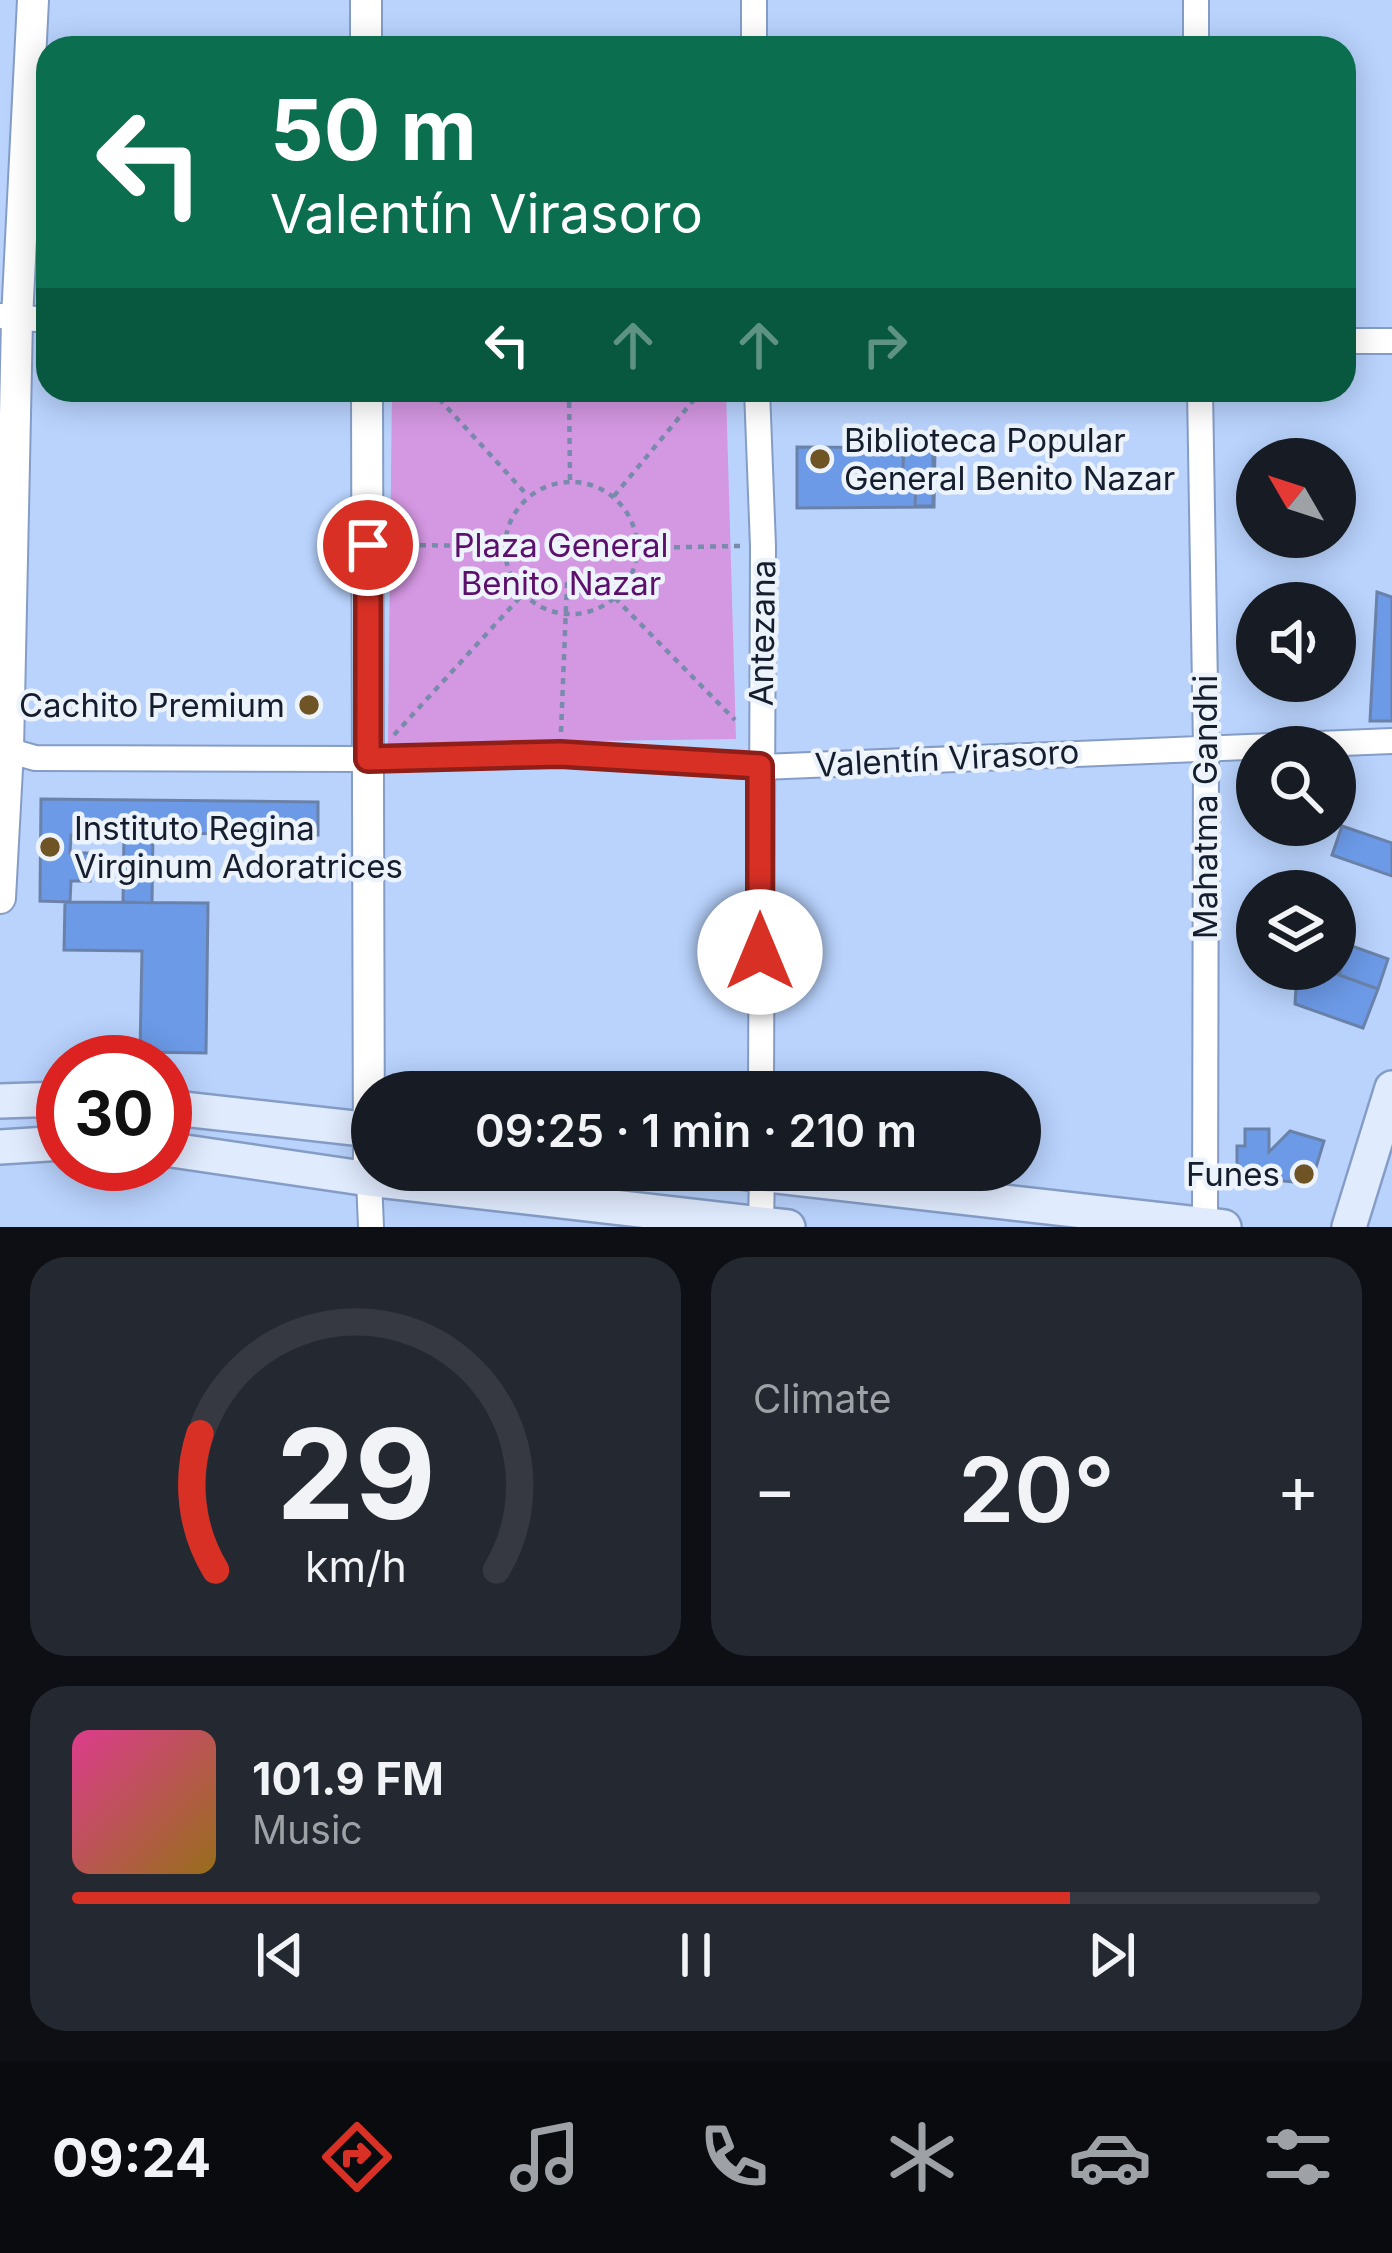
<!DOCTYPE html>
<meta charset="utf-8">
<style>
body{margin:0;font-family:Inter,sans-serif;background:#242831;color:#f1f3f6;height:100vh;display:flex;flex-direction:column;font-size:45px;white-space:nowrap}
*{box-sizing:border-box;margin:0}
p{font-size:39px;color:#9ea1a6}
.icon{flex:none;width:66px;height:66px;fill:none;stroke:currentColor;stroke-width:2;stroke-linecap:round;stroke-linejoin:round}
.map{position:relative;height:1227px;overflow:hidden}
.side{display:flex;flex-direction:column;gap:30px;padding:30px;background:#0d0f14;flex:1}
.side>*{flex:none}
.hud{position:absolute;left:36px;top:36px;width:1320px;height:366px;border-radius:36px;box-shadow:0 6px 30px #0003;background:#0b6e4f;color:#fff;overflow:hidden}
.needle{width:78px;rotate:309deg}
.buttons{position:absolute;left:1236px;top:438px;display:grid;gap:24px}
.buttons a{display:grid;place-items:center;width:120px;height:120px;border-radius:50%;background:#171b24;box-shadow:0 6px 30px #0003;font-size:60px}
.speed{position:absolute;left:36px;top:1035px;display:flex;gap:24px;font-size:60px;font-weight:700;text-align:center}
.speed>*{display:grid;place-content:center;width:156px;height:156px;border-radius:50%;background:#171b24;box-shadow:0 6px 30px #0003;line-height:1}
.speed .limit{border:18px solid #d22;background:#fff;color:#111}
.pin{position:absolute;display:grid;place-items:center;width:102px;height:102px;color:#fff;margin:-51px;border:6px solid #fff;border-radius:50%;box-shadow:0 3px 12px #0007}
.me{position:absolute;width:132px;margin:-66px;rotate:0deg;stroke-linejoin:round;filter:drop-shadow(0 0 9px #0008)}
.turn{display:flex;align-items:center;gap:42px;height:252px;padding:0 36px;font-size:54px}
.turn .icon{width:156px;height:156px;stroke-width:2.5}
.turn b{display:block;font-size:84px;line-height:102px}
.lanes{display:flex;align-items:center;height:114px;padding:0 36px;background:#0003;justify-content:center;gap:60px;direction:ltr}
.lanes .off{opacity:.35}
.big{font-size:90px;font-weight:600;line-height:1.1}
.side .card{flex:1;display:flex;flex-direction:column;justify-content:center;gap:18px;min-width:0;padding:0 42px;border-radius:36px;background:#242831}
.side .dial{align-items:center;gap:0}
.dial svg{height:312px;overflow:visible;fill:none;stroke:#363941;stroke-width:7;stroke-linecap:round;text-anchor:middle}
.dial text{fill:#f1f3f6;stroke:none}
.song{display:flex;align-items:center;gap:36px}
.cover{width:144px;height:144px;border-radius:18px;background:linear-gradient(135deg,hsl(330 70% 55%),hsl(40 70% 35%))}
.played{height:12px;border-radius:6px;background:linear-gradient(90deg,#d93025 80%,#363941 80%)}
.keys{display:flex;justify-content:space-around;direction:ltr}
.heat{display:flex;justify-content:space-between;align-items:center;font-size:66px;direction:ltr}
.side .tiles{flex:1;display:grid;gap:30px;grid-template-columns:1fr 1fr}
.card:last-child{grid-column:span 2}
.trip{position:absolute;left:351px;top:1071px;width:690px;height:120px;border-radius:60px;background:#171b24;box-shadow:0 6px 30px #0003;font-weight:600;line-height:120px;text-align:center}
.menu{display:flex;height:192px;justify-content:space-around;align-items:center;background:#090b0e;color:#9ea1a6}
.menu .icon{width:84px;height:84px}
.menu .on{color:#d93025}
.menu b{font-size:54px;color:#f1f3f6}
.map>svg:first-child{display:block}
.green{fill:#d497e2}
.building{fill:#6c9ae7;stroke:#6a82a9;stroke-width:3}
.lines{fill:none;stroke-linecap:round;stroke-linejoin:round}
.minor-casing{stroke:#859dc6;stroke-width:28}
.tertiary-casing{stroke:#859dc6;stroke-width:34}
.secondary-casing{stroke:#859dc6;stroke-width:38}
.path{stroke:#788bab;stroke-width:4.5;stroke-dasharray:6 6;stroke-linecap:butt}
.minor{stroke:#fff;stroke-width:24}
.tertiary{stroke:#fff;stroke-width:30}
.secondary{stroke:#e0ebfe;stroke-width:33}
.route-casing{stroke:#8d1f18;stroke-width:30}
.route{stroke:#d93025;stroke-width:21}
.poi-dot{fill:#6f5526;stroke:#edf3fb;stroke-width:4.5}
.labels{text-anchor:middle;dominant-baseline:central;stroke-width:9;stroke-linejoin:round;paint-order:stroke}
.poi-label{font-size:33px;fill:#151e2e;stroke:#edf3fb;text-anchor:start}
.park-label{font-size:33px;fill:#5c0f6b;stroke:#edf3fb}
.street-label{font-size:33px;fill:#151e2e;stroke:#edf3fb}
</style>
<div class="map">
<svg width="1392" height="1227" viewBox="0 0 1392 1227">
<rect width="100%" height="100%" fill="#b9d3fd"/>
<path class="green" d="M392,390H726L736,739L388,744Z"/>
<path class="building" d="M797,447L935,448L934,507L797,508Z
M904,449L933,450V506H915L916,484L902,483Z
M1377,592L1392,597V721H1370Z
M41,799L318,802V835L153,833L152,903L123,902L124,835H71L70,853H90V881H71L70,902L40,901Z
M1342,826L1392,843V876L1332,855Z
M65,902L208,903L206,1053L140,1052L142,951L64,950Z
M1349,945L1388,959L1378,989L1339,975Z
M1297,969H1323L1378,989L1363,1028L1295,1004Z
M1245,1129H1269V1152L1290,1131L1324,1141L1314,1174L1304,1183L1250,1178L1237,1164V1146H1245Z"/>
<g class="lines">
<g class="minor-casing">
<path id="minor" d="M1196,0V48
M754,48V0
M0,316L48,320
M1344,341H1392
M757,390L763,546L761,1092
M1200,390L1206,746L1205,1225
M0,748L35,758L368,759L560,754L760,767L1392,741
M369,1179L371,1227
M761,1227L762,1170"/>
</g>
<g class="tertiary-casing">
<path id="tertiary" d="M366,0V48
M367,390L369,1179
M0,898L8,750L17,319L33,0"/>
</g>
<g class="secondary-casing">
<path id="secondary" d="M0,1101L63,1099
M165,1107L372,1130
M0,1147L63,1143
M165,1149L369,1179L788,1227
M723,1170L1224,1227
M1349,1227L1392,1088"/>
</g>
<path class="path" d="M431,390L528,496
M569,390L570,480
M505 548a66 66 0 1 1 132 0a66 66 0 1 1-132 0Z
M614,496L702,390
M396,545L504,546
M638,548L740,546
M615,598L735,720
M561,732L567,582
M394,735L523,594"/>
<use href="#minor" class="minor"/>
<use href="#tertiary" class="tertiary"/>
<use href="#secondary" class="secondary"/>
</g>
<g class="lines">
<g class="route-casing">
<path id="route" d="M368,545V759L560,754L760,766V952"/>
</g>
<use href="#route" class="route"/>
</g>
<g class="poi-dot">
<circle cx="820" cy="459" r="12"/>
<circle cx="309" cy="705" r="12"/>
<circle cx="50" cy="847" r="12"/>
<circle cx="1304" cy="1174" r="12"/>
</g>
<g class="labels">
<g class="poi-label">
<text x="844" y="440">Biblioteca Popular<tspan x="844" dy="38">General Benito Nazar</tspan></text>
<text x="285" y="705" text-anchor="end">Cachito Premium</text>
<text x="74" y="828">Instituto Regina<tspan x="74" dy="38">Virginum Adoratrices</tspan></text>
<text x="1280" y="1174" text-anchor="end">Funes</text>
</g>
<g class="park-label">
<text x="561" y="545">Plaza General<tspan x="561" dy="38">Benito Nazar</tspan></text>
</g>
<g class="street-label">
<text transform="translate(762 633) rotate(-89)">Antezana</text>
<text transform="translate(947 758) rotate(-3)">Valentín Virasoro</text>
<text transform="translate(1205 807) rotate(-90)">Mahatma Gandhi</text>
</g>
</g>
</svg>
<div class="buttons">
<a><svg class="needle" viewBox="-14 -14 28 28"><path d="M0-13l5 13h-10z" fill="#e53935"/><path d="M0 13l5-13h-10z" fill="#9ea1a6"/></svg></a>
<a><svg class="icon" aria-label="sound" viewBox="0 0 24 24"><path d="M4 9h4l5-4v14l-5-4H4zM17 9q2 3 0 6"/></svg></a>
<a><svg class="icon" aria-label="search" viewBox="0 0 24 24"><circle cx="10" cy="10" r="6"/><path d="M15 15l6 6"/></svg></a>
<a><svg class="icon" aria-label="layers" viewBox="0 0 24 24"><path d="M12 4l9 5-9 5-9-5zM3 14l9 5 9-5"/></svg></a>
</div>
<div class="speed"><div class="limit">30</div></div>
<div class="pin" style="left:368px;top:545px;background:#d93025"><svg class="icon" aria-label="arrive" viewBox="0 0 24 24"><path d="M6 21V4h12l-3 4 3 4H6"/></svg></div>
<svg class="me" style="left:760px;top:952px" viewBox="-20 -20 40 40"><circle r="19" fill="#fff"/><path d="M0-13L10 11 0 6-10 11z" fill="#d93025"/></svg>
<div class="trip">09:25 · 1 min · 210 m</div>
<div class="hud">
<div class="turn"><svg class="icon" aria-label="left" viewBox="0 0 24 24"><path d="M17 20v-9H6M10 6l-5 5 5 5"/></svg><div><b>50 m</b>Valentín Virasoro</div></div>
<div class="lanes"><svg class="icon" aria-label="left" viewBox="0 0 24 24"><path d="M17 20v-9H6M10 6l-5 5 5 5"/></svg><svg class="icon off" aria-label="ahead" viewBox="0 0 24 24"><path d="M12 20V5M6 11l6-6 6 6"/></svg><svg class="icon off" aria-label="ahead" viewBox="0 0 24 24"><path d="M12 20V5M6 11l6-6 6 6"/></svg><svg class="icon off" aria-label="right" viewBox="0 0 24 24"><path d="M7 20v-9h11M14 6l5 5-5 5"/></svg></div>
</div>
</div>
<section class="side">
<div class="tiles">
<div class="card dial"><svg viewBox="0 0 100 80">
<path d="M14 69A42 42 0 1 1 86 69"/>
<path d="M14 69A42 42 0 0 1 10 34" stroke="#d93025"/>
<text x="50" y="56" font-size="32" font-weight="700">29</text>
<text x="50" y="72" font-size="11">km/h</text>
</svg></div>
<div class="card"><p>Climate</p>
<div class="heat"><a>−</a><b class="big">20°</b><a>+</a></div>
</div>
<div class="card">
<div class="song"><i class="cover"></i><div><b>101.9 FM</b><p>Music</p></div></div>
<div class="played"></div>
<div class="keys"><svg class="icon" aria-label="previous" viewBox="0 0 24 24"><path d="M18 5L8 12l10 7zM5 5v14"/></svg><svg class="icon" aria-label="pause" viewBox="0 0 24 24"><path d="M8 5v14M16 5v14"/></svg><svg class="icon" aria-label="next" viewBox="0 0 24 24"><path d="M6 5l10 7-10 7zM19 5v14"/></svg></div>
</div>
</div>
</section>
<nav class="menu">
<b>09:24</b>
<svg class="icon on" aria-label="directions" viewBox="0 0 24 24"><path d="M12 3l9 9-9 9-9-9zM9 14v-3h6M13 9l2 2-2 2"/></svg>
<svg class="icon" aria-label="music" viewBox="0 0 24 24"><path d="M9 18V5l10-2v13"/><circle cx="6" cy="18" r="3"/><circle cx="16" cy="16" r="3"/></svg>
<svg class="icon" aria-label="phone" viewBox="0 0 24 24"><path d="M5 4h4l2 5-3 2q2 4 5 5l2-3 5 2v4C11 20 4 13 5 4z"/></svg>
<svg class="icon" aria-label="climate" viewBox="0 0 24 24"><path d="M12 3v18M4 7l16 10M4 17L20 7"/></svg>
<svg class="icon" aria-label="car" viewBox="0 0 24 24"><path d="M5 17H2v-5l4-1 3-4h7l3 4 3 1v5h-3M9 17h6M6 11h13"/><circle cx="7" cy="17" r="2"/><circle cx="17" cy="17" r="2"/></svg>
<svg class="icon" aria-label="filters" viewBox="0 0 24 24"><path d="M4 7h16M4 17h16"/><circle cx="9" cy="7" r="2"/><circle cx="15" cy="17" r="2"/></svg>
</nav>
